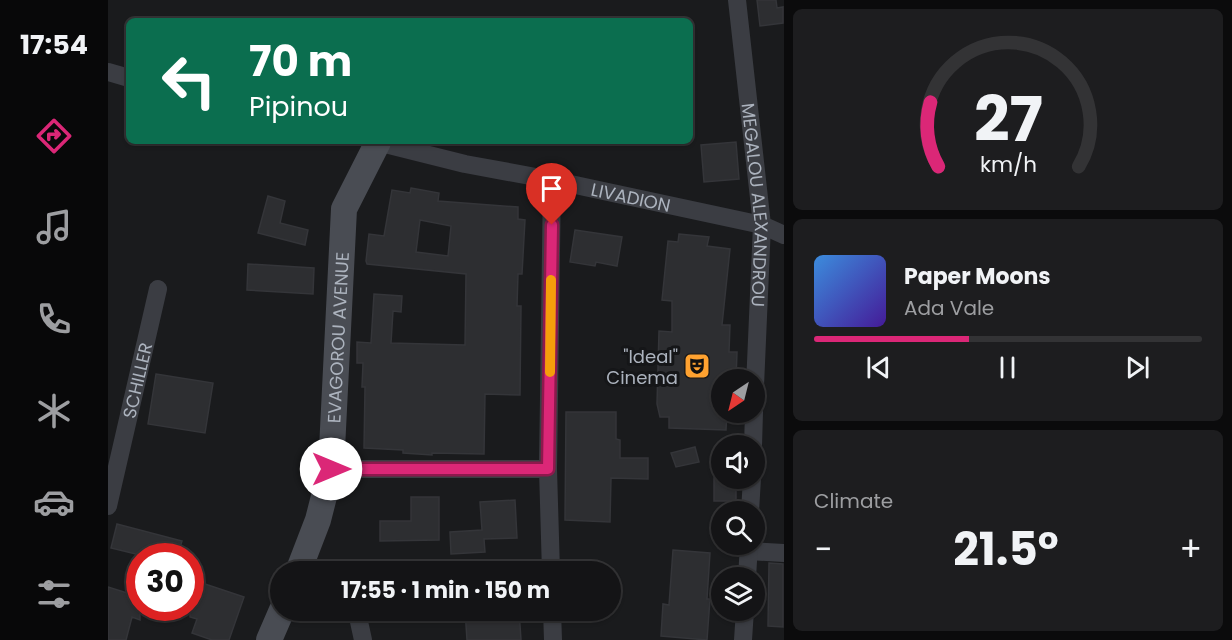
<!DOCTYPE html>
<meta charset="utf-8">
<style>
body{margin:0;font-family:Poppins,sans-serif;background:#1d1d1f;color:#f1f3f6;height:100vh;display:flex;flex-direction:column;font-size:22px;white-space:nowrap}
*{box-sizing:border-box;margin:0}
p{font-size:20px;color:#9d9ea1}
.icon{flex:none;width:33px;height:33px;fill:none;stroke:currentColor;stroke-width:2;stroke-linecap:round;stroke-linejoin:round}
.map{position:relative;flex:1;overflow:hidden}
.sheet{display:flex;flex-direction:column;gap:9px;padding:9px;background:#0b0b0c;width:448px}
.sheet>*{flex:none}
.guide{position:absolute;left:18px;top:18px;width:567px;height:126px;border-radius:9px;box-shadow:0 2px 4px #0004,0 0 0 2px #333335;background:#0b6e4f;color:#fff;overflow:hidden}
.needle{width:39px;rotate:215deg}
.tools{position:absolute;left:603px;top:369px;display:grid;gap:12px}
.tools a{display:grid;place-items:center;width:54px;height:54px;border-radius:50%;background:#141416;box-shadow:0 2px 4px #0004,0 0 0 2px #333335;font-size:30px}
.speed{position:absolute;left:18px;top:543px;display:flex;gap:12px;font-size:30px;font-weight:700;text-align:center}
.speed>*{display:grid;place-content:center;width:78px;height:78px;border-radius:50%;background:#141416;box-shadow:0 2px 4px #0004,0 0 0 2px #333335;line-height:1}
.speed .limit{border:9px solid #d22;background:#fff;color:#111}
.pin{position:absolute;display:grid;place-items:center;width:51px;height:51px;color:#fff;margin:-62px -26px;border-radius:50% 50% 50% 0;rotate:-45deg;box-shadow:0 0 6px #0007}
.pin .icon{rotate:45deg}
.me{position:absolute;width:66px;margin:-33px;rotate:90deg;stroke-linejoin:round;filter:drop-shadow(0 0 4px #0008)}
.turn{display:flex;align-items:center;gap:21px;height:126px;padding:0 24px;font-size:27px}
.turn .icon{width:78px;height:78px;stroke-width:2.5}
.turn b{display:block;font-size:42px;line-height:51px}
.big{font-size:45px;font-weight:700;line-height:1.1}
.sheet .card{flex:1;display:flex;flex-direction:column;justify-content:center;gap:9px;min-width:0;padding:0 21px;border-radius:9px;background:#1d1d1f}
.sheet .dial{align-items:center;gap:0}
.dial svg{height:156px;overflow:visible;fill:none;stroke:#333335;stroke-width:7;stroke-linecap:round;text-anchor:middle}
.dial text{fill:#f1f3f6;stroke:none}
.song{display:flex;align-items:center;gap:18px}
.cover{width:72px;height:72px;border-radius:9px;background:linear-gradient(135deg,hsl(210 70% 55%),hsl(260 70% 35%))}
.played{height:6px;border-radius:3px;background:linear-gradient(90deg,#db2777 40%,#333335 40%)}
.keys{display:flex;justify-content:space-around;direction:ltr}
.heat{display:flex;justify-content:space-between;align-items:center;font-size:33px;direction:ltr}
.trip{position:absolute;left:162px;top:561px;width:351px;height:60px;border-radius:30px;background:#141416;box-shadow:0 2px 4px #0004,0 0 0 2px #333335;font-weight:700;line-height:60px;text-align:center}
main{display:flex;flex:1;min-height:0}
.dock{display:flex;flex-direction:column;width:108px;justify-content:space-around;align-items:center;background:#080809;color:#9d9ea1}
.dock .icon{width:42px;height:42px}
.dock .current{color:#db2777}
.dock b{font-size:27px;color:#f1f3f6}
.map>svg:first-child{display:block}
.building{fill:#2d2e31;stroke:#343539;stroke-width:1.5;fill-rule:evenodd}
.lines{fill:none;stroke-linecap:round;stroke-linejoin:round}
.street{stroke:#3b3d43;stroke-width:18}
.secondary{stroke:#494c53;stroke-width:26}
.route-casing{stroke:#8e194d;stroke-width:15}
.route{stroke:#db2777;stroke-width:10}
.slow{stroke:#f59e0b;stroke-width:10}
.labels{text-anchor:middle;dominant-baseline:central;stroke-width:6;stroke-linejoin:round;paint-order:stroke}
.street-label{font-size:18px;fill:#acb3be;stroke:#151618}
.poi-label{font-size:18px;fill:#acb3be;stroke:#151618;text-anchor:end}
</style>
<main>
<nav class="dock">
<b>17:54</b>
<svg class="icon current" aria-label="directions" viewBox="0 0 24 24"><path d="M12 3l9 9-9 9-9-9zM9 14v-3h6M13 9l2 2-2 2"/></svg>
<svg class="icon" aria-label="music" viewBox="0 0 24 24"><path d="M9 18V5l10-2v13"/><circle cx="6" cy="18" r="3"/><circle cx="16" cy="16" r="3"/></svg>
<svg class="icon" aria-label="phone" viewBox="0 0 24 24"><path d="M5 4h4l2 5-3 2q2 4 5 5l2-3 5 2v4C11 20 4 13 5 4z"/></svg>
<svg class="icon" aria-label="climate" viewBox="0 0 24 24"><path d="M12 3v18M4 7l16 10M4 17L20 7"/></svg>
<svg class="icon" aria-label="car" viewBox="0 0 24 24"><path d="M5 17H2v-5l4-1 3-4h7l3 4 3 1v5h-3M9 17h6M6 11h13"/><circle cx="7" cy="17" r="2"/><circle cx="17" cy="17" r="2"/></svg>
<svg class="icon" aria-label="filters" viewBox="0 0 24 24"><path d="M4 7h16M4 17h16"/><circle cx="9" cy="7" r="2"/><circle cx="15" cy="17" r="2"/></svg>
</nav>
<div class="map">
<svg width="676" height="640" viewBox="0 0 676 640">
<rect width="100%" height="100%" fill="#1a1b1d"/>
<path class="building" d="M649,0H668L669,8L675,7V23L652,26Z
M628,142L631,179L596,182L593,145Z
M303,188L331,193L330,201L410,207V219L417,220L414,274H410L409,306H413L412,395L377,394L376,454L324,453V455L295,453V450L256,448L257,387H254L255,363H249V342L263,343L266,294L294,296L293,312L285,311L283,343L357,345L358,274L259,264L258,261L261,234L276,236L284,190L302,193ZM312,220L343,226L340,256L308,252Z
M160,196L177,201L172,223L200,230L197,245L150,233Z
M467,230L514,237L509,266L488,262L487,266L462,262Z
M571,234L601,237L599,246L622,249L614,325H622L621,352H629L628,380H614V412H619L618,430L561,428V417H552L549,404L551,331L564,332V301L554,300L560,241L570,242Z
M140,264L206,268L205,294L139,290Z
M48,374L105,383L97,433L40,424Z
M458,412H508V439L512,440V458H540V479L503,478L502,522L457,520Z
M587,447L591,462L568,467L563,453Z
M606,478H628V501H606Z
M303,497H331V540L272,541V521H303Z
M407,500L409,538L376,539L377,552L343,554L342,532L374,530L372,502Z
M9,524L74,541L69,556H36L3,548Z
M565,550L602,553L599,599H602L599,640L553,636L555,604L561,605Z
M661,563L675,564V627L660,626Z
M82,579L136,597L121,640H104L84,633L89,619L82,617Z
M0,587L32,597V620L24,617L18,640H0Z
M357,610H411L413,640H359Z"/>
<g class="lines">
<g class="street">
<path id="s1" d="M629,0L654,225L646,409"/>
<path d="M0,72L21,78"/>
<path id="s2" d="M265,141L357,164L444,180L654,225L676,235"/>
<path d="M645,446L646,412"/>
<path d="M223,469H440"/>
<path id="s3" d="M0,506L50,289"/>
<path d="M642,512L644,478"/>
<path d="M640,551L676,553"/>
<path d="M443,572L440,469L444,180"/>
<path d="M639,578L641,544"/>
<path d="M243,610L250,617L255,640"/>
<path d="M444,610L445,640"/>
<path d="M635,640L637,610"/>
</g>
<g class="secondary">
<path id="s4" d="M190,572L210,520L223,469L236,209L270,142"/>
<path d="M161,640L174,610"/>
</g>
</g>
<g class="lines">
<g class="route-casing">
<path id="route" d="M223,469H440L444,225"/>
</g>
<use href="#route" class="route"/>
<path class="slow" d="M442,372L443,280"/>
</g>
<defs>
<g id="theatre-square" transform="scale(1.35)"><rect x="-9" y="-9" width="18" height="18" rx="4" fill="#ffa230" stroke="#151618"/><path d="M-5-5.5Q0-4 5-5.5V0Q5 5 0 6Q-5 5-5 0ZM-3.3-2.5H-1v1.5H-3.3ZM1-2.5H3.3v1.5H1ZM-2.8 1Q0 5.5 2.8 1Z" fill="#111"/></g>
</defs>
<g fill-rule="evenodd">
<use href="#theatre-square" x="589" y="366"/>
</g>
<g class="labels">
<g class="street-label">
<text stroke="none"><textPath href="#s2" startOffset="264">LIVADION</textPath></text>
<text stroke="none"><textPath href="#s1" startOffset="206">MEGALOU ALEXANDROU</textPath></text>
<text stroke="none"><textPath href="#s4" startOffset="240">EVAGOROU AVENUE</textPath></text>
<text stroke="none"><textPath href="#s3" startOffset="129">SCHILLER</textPath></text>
</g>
<g class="poi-label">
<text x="570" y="356">"Ideal"<tspan x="570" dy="21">Cinema</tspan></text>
</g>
</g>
</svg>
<div class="tools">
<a><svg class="needle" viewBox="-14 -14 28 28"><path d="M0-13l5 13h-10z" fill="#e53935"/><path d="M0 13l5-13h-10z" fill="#9d9ea1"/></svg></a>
<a><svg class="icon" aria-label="sound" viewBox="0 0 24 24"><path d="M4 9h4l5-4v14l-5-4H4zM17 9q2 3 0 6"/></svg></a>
<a><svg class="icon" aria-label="search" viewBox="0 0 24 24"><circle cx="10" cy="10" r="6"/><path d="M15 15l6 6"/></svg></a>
<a><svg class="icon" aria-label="layers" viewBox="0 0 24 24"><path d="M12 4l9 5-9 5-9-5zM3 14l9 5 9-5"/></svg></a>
</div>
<div class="speed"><div class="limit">30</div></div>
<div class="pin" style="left:444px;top:225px;background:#d93025"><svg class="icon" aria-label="arrive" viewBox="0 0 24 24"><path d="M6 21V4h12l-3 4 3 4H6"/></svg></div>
<svg class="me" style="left:223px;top:469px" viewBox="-20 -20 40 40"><circle r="19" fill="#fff"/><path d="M0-13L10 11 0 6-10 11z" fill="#db2777"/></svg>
<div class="trip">17:55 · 1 min · 150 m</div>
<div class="guide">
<div class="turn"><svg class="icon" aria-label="left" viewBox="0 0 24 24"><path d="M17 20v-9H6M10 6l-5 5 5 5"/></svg><div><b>70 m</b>Pipinou</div></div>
</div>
</div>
<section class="sheet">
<div class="card dial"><svg viewBox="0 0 100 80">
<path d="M14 69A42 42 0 1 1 86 69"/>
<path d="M14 69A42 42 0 0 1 10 36" stroke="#db2777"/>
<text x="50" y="56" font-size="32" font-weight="700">27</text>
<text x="50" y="72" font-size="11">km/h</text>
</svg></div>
<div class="card">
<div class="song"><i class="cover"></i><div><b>Paper Moons</b><p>Ada Vale</p></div></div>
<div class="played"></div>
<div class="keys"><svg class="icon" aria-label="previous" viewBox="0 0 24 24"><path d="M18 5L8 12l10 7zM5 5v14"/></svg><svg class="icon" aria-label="pause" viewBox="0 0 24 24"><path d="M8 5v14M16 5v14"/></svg><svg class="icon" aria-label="next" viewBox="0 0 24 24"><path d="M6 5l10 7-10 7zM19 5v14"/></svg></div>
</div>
<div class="card"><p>Climate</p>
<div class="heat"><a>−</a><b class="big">21.5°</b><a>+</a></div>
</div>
</section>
</main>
